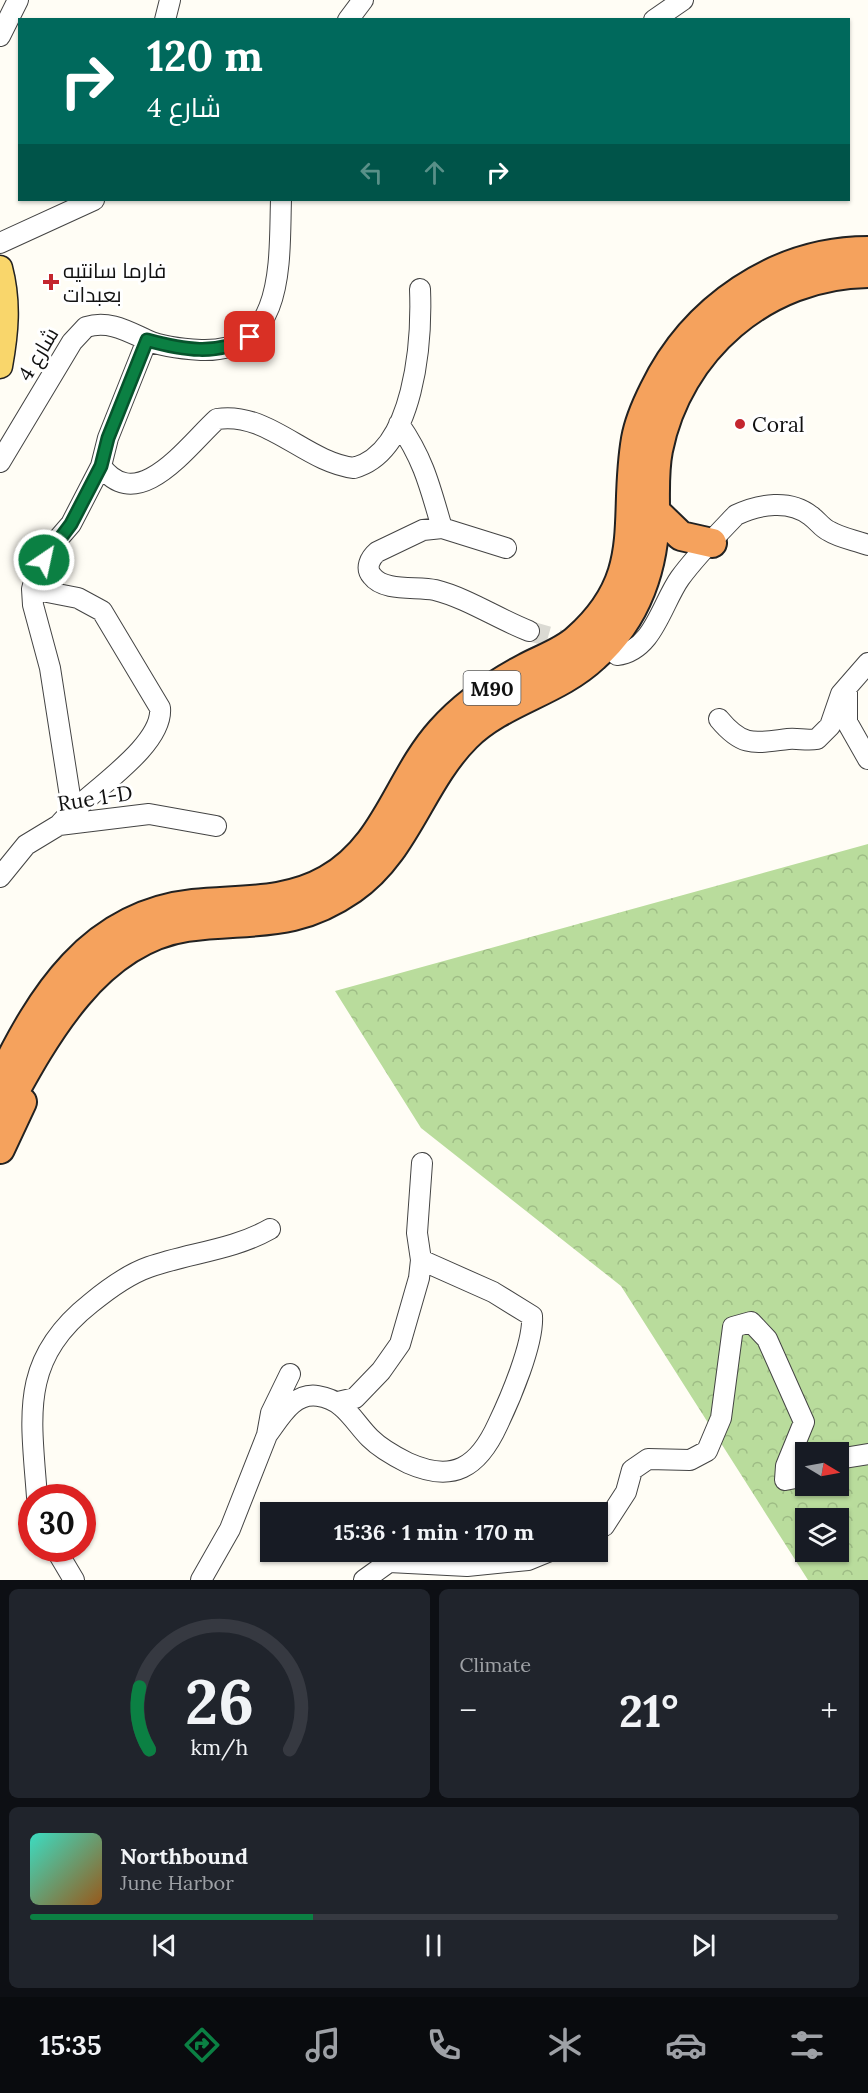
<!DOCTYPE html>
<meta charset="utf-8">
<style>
body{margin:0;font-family:Lora,Cairo,serif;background:#20242c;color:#f1f3f6;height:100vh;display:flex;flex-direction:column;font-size:22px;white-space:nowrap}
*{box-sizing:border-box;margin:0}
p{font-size:20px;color:#9ea1a6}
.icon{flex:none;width:33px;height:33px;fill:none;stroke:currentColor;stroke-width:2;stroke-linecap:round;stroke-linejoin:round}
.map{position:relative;height:1580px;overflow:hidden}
.panel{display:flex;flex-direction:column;gap:9px;padding:9px;background:#0d0f14;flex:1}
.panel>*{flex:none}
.banner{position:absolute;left:18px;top:18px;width:832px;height:183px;border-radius:0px;box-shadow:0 2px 4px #0004;background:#00695c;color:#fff;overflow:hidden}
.needle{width:39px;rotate:100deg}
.fabs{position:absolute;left:795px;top:1442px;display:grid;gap:12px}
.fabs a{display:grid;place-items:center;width:54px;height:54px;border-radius:0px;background:#171b24;box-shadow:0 2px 4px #0004;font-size:30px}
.speed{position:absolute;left:18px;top:1484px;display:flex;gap:12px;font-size:30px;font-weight:700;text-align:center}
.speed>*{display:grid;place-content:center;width:78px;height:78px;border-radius:50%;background:#171b24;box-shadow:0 2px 4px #0004;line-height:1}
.speed .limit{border:9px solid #d22;background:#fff;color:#111}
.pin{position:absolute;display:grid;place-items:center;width:51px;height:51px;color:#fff;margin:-26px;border-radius:12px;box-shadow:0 3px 9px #0006}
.me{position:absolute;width:66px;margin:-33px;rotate:34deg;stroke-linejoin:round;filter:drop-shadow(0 0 4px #0008)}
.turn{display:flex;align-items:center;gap:21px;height:126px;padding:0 30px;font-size:27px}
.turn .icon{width:78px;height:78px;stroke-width:2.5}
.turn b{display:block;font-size:42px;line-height:51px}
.lanes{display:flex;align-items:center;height:57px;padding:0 30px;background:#0003;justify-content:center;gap:30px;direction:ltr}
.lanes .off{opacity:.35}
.big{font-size:45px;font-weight:800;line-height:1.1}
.panel .card{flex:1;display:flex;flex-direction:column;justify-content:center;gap:9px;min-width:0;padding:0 21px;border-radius:9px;background:#20242c}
.panel .dial{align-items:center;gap:0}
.dial svg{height:156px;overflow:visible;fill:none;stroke:#363941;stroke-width:7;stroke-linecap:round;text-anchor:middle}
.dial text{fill:#f1f3f6;stroke:none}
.song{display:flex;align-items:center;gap:18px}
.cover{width:72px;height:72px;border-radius:9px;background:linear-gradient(135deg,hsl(170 70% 55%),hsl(30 70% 35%))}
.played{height:6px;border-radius:3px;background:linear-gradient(90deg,#0b8043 35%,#363941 35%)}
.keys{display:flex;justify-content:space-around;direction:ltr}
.heat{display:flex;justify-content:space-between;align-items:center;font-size:33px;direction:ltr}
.panel .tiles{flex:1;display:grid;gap:9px;grid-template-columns:1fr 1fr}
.card:last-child{grid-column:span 2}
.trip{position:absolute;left:260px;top:1502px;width:348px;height:60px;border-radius:0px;background:#171b24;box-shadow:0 2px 4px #0004;font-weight:800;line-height:60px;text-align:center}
.dock{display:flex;height:96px;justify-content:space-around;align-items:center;background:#090b0e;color:#9ea1a6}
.dock .icon{width:42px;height:42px}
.dock .selected{color:#0b8043}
.dock b{font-size:27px;color:#f1f3f6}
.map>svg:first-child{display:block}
.forest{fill:url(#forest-crowns);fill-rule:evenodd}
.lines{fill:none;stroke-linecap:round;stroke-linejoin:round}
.minor-tunnel{stroke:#dbdad3;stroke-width:20;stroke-dasharray:20 10;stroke-linecap:butt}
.minor-casing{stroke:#444;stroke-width:22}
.major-casing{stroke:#222;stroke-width:27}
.highway-casing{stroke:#222;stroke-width:32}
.minor{stroke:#fff;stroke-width:20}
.major{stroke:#f9d66b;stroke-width:24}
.highway{stroke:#f5a25d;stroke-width:28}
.route-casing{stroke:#07532c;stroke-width:15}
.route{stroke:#0b8043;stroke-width:10}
.poi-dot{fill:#c4262e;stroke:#fff;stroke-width:2}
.labels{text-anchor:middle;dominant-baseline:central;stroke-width:6;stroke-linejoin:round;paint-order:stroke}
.shield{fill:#fff;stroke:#585858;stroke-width:1.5}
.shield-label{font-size:20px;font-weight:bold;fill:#111}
.poi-label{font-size:21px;fill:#111;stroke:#fff;text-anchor:start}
.street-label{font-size:21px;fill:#111;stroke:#fff}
</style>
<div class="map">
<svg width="868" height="1580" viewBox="0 0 868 1580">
<defs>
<pattern id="forest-crowns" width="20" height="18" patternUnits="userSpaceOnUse" patternTransform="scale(1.5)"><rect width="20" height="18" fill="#b9dc9c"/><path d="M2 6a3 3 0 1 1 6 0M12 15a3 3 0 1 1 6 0" fill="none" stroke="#9ebc85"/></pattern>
</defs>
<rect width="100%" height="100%" fill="#fffdf5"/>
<path class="forest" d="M868,844V1580H808L621,1286L421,1128L335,991ZM806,1452H838V1485H806ZM806,1518H838V1551H806Z"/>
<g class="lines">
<path class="minor-tunnel" d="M529,631L579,645"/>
<g class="minor-casing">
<path id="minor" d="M165,20L170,0
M348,20L363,0
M654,20L683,0
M0,36L18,0
M0,243L94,200
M147,340L108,438L101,466C138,517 189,444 217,419C268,411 305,462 354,468C415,451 422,341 420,289
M399,424C424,460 430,487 442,528
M0,462L72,342L86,327C109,320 127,331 147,340C162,347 184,349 201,350C286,353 279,260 281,200
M506,548L442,528L423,530L377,552C370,558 365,568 372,576C384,592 417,586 435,590C467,598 498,619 529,631
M32,589L78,598L102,611L160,708C164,748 82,796 59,825
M617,655C653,651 662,603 680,578C696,556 717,535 736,515C759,504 790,499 811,516C818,521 822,528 829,531C840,538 855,540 868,545
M847,692V722L868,759
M719,719C743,748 755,743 788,739C798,738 807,741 817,739L830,726L841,694L868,663
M72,809L50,668L33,605L32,589L36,574L52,546L71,524L101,466
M0,877L26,845L59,825L149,814L216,826
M338,1402L355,1398L381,1371L400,1344L419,1278L421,1260L417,1233L422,1163
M267,1435C280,1418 293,1392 318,1396C345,1400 353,1421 370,1438C381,1449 394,1456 408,1463C453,1483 478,1468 498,1424C510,1399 534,1343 532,1316L493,1292L421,1260
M838,1459L868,1454
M37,1497C31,1415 19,1360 91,1303C108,1289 129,1274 149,1267C189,1253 233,1250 270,1229
M597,1529L604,1526L626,1492L632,1470L648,1459L690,1460L707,1451L721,1418L733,1327L751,1322L767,1339L804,1422L786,1466L785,1480L806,1476
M55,1548L74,1580
M201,1580L230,1529L267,1435L271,1413L290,1374
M364,1580L389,1562L467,1566L528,1560L550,1551"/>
</g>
<g class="major-casing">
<path id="major" d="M0,268C9,302 6,333 0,366"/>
</g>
<g class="highway-casing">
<path id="highway" d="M655,511L681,536L712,543
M0,1081C41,996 91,915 193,904C239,899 285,904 327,880C387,846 398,779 441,731C464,705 495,684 525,668C542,659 563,652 577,639C649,575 622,520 636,439C639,422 646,406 654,390C693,309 776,251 868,251
M0,1118C41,1043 93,941 187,927C251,918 293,930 352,889C406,852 420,783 466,737C502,701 557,692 594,657C637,619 655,566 655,509C655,489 654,470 658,450C678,350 765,274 868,273
M0,1149L22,1102"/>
</g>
<use href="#minor" class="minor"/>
<use href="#major" class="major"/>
<use href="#highway" class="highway"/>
</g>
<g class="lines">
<g class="route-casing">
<path id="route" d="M44,560L71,524L101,466L108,438L147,340C183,350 217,356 250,337"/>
</g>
<use href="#route" class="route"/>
</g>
<g class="poi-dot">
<path d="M48 273h6v6h6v6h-6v6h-6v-6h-6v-6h6z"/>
<circle cx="740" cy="424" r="6"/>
</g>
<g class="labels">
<rect class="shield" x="463.5" y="671" width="57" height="34" rx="4.5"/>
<g class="shield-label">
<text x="492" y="688">M90</text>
</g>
<g class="poi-label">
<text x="63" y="270">فارما سانتيه<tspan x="63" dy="24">بعبدات</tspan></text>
<text x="752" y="424">Coral</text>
</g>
<g class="street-label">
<text transform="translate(38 354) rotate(-59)">شارع 4</text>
<text transform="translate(95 798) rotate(-9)">Rue 1-D</text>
</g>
</g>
</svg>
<div class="fabs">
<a><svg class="needle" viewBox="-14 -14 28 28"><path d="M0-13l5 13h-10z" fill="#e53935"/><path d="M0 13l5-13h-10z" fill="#9ea1a6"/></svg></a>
<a><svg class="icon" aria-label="layers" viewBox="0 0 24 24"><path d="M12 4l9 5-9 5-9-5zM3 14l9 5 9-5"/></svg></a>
</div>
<div class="speed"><div class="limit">30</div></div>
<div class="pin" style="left:250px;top:337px;background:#d93025"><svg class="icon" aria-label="arrive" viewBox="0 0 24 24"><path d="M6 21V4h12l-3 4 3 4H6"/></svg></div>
<svg class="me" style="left:44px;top:560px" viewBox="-20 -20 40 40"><circle r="17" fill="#0b8043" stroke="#fff" stroke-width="3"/><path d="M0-11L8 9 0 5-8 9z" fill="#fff"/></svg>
<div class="trip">15:36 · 1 min · 170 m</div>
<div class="banner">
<div class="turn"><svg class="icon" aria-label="right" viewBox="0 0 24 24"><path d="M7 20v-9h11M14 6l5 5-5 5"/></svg><div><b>120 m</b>شارع 4</div></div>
<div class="lanes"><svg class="icon off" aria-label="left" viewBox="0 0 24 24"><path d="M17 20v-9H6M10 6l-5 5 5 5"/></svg><svg class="icon off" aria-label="ahead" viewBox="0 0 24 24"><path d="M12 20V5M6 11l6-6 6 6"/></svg><svg class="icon" aria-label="right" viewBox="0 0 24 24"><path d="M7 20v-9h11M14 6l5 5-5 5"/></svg></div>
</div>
</div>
<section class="panel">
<div class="tiles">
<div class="card dial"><svg viewBox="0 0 100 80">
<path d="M14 69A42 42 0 1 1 86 69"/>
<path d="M14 69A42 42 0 0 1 9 37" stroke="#0b8043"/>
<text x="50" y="56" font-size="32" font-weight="700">26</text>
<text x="50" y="72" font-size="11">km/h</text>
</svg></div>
<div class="card"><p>Climate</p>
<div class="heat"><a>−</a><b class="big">21°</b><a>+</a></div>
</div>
<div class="card">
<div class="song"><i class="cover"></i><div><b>Northbound</b><p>June Harbor</p></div></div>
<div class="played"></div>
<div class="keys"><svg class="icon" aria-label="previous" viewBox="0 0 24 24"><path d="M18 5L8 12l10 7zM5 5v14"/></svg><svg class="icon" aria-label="pause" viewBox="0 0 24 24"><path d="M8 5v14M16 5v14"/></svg><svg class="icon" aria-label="next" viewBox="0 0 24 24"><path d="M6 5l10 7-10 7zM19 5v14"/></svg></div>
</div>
</div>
</section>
<nav class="dock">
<b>15:35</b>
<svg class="icon selected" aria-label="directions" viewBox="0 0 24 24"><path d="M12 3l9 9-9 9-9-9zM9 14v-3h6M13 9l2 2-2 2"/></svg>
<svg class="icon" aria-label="music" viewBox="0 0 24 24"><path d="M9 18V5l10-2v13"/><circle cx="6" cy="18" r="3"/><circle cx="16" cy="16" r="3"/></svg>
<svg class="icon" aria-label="phone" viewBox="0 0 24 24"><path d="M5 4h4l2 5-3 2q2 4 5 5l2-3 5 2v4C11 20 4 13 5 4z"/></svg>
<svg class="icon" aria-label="climate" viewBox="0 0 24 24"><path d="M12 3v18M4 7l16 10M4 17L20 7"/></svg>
<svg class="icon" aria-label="car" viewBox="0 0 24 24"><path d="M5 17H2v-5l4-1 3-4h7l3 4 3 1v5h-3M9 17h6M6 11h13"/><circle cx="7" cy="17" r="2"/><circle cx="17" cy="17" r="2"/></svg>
<svg class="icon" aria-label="filters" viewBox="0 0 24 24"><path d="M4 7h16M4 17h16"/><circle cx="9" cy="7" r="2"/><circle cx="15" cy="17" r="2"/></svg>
</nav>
